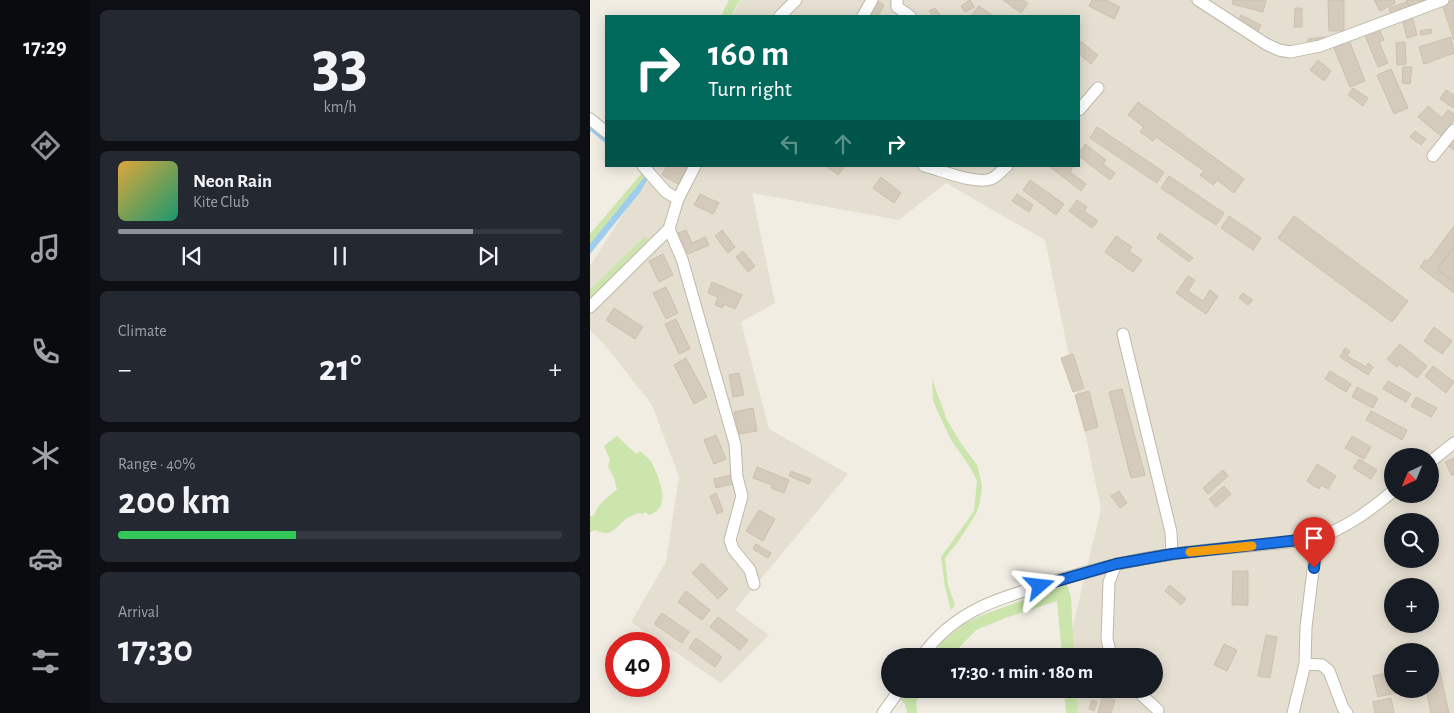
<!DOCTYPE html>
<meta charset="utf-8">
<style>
body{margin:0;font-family:"Alegreya Sans",sans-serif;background:#242831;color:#f1f3f6;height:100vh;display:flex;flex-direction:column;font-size:19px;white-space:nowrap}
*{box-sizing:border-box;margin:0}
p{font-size:16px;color:#9ea1a6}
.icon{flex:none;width:28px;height:28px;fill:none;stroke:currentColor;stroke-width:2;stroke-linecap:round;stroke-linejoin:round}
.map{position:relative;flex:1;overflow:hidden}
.side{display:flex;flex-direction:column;gap:10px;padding:10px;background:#0d0f14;width:500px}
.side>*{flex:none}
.hud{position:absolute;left:15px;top:15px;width:475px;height:152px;border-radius:0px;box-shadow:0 2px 12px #0003;background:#00695c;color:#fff;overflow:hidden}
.needle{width:32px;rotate:224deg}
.fabs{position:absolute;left:794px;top:448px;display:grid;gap:10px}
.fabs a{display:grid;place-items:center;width:55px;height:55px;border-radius:50%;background:#171b24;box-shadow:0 2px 12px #0003;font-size:25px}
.speed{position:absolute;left:15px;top:632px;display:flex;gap:10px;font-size:25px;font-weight:700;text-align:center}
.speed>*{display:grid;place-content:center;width:65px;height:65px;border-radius:50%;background:#171b24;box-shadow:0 2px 12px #0003;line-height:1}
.speed .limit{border:8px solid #d22;background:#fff;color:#111}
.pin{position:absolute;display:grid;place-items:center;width:42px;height:42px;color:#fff;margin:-51px -21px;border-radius:50% 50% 50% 0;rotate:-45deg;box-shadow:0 0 5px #0007}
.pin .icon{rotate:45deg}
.me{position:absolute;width:55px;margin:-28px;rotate:73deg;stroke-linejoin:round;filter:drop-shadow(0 0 4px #0008)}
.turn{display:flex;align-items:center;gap:18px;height:105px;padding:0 20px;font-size:22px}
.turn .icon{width:65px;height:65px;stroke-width:2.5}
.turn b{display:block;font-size:35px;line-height:42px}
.lanes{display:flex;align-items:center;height:48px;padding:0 20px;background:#0003;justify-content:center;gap:25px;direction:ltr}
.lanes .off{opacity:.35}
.big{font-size:38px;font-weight:700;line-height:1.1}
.side .tile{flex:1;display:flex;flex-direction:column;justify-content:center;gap:8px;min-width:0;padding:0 18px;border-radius:8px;background:#242831}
.side .dial{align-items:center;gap:0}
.dial b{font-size:65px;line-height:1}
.song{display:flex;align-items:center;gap:15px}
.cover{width:60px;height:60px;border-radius:8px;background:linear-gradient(135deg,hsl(40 70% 55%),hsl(160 70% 35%))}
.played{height:5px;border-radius:2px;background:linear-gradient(90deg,#8c9099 80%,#363941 80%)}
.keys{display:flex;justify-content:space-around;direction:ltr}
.heat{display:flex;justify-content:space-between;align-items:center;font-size:28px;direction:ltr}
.charge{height:8px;border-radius:4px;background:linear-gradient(90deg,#34c759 40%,#363941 0)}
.trip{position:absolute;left:291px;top:648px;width:282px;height:50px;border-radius:25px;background:#171b24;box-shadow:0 2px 12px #0003;font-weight:700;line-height:50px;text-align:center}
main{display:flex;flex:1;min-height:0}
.tabs{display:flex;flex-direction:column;width:90px;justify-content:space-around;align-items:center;background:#090b0e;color:#9ea1a6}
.tabs .icon{width:35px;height:35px}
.tabs .current{color:#8c9099}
.tabs b{font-size:22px;color:#f1f3f6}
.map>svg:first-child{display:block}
.residential{fill:#e5dfd1;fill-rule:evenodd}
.green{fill:#cbe5ac}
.water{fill:#9fcdee}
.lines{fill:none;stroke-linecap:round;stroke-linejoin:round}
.stream{stroke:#9fcdee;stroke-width:4}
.building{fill:#d5cbbc;stroke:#cdc0ac}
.minor-casing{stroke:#bfb8a9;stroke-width:13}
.minor{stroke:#fff;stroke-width:11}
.route-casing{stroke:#114b97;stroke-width:12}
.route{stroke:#1a73e8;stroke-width:9}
.slow{stroke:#f59e0b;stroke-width:9}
</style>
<main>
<nav class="tabs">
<b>17:29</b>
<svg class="icon current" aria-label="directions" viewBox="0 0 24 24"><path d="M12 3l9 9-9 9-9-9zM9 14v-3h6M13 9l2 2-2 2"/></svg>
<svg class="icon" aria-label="music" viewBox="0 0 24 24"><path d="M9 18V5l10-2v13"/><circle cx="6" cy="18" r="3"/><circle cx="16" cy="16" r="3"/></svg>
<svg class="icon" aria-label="phone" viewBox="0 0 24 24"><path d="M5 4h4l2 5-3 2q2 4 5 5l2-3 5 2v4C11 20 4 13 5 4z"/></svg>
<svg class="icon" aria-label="climate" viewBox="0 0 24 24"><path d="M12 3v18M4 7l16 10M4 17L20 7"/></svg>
<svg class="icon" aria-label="car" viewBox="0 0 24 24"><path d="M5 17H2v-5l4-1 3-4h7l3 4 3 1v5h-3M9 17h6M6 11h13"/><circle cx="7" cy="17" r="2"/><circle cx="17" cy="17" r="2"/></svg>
<svg class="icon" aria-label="filters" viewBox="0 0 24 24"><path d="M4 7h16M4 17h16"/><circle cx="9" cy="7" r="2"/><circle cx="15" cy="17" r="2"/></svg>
</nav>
<section class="side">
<div class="tile dial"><b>33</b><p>km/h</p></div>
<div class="tile">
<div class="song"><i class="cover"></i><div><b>Neon Rain</b><p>Kite Club</p></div></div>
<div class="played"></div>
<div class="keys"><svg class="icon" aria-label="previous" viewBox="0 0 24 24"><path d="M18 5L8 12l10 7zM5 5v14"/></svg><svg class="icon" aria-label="pause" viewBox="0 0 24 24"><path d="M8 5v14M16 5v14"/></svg><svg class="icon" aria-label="next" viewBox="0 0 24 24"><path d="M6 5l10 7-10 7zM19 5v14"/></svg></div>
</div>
<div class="tile"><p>Climate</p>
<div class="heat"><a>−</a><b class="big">21°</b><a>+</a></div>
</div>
<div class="tile"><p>Range · 40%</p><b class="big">200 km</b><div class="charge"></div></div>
<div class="tile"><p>Arrival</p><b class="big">17:30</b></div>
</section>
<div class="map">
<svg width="864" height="713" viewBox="0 0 864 713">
<rect width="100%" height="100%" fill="#f1ede3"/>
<path class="residential" d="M151,0H864V713H485L483,689H565V656H481L480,638L511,509L455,240L356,183L309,220L162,193L185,303L151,322L179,429L258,474L145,610L179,635L131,683L41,622L76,562L89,477L62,405L14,344L0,330V266L64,166H489V16H142ZM802,456H840V494H802ZM802,521H840V559H802ZM802,586H840V624H802ZM802,651H840V689H802Z"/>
<path class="green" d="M139,0H150L141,16H131Z
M52,173L56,176L0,244V234Z
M54,237L62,241L0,303V290Z
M342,379L357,420L370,442L387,465L392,485L390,502L387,512L370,539L355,558L358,585L365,605L361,610L355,587L351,557L384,511L387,481L380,467L361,440L343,401Z
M27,436L46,454L50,451C54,455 60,459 62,463C69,478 83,507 59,515L55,512L52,514L48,513C45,515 41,516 37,518C26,526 22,539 6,530L0,532V516H3L10,504L27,489L24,478L18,466L20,460L14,446Z
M477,584L481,597L484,656H472L467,601L418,617L386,630L361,656H342L352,642L374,624L390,616Z
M319,689H335L326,701L327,713H317L315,704L311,700Z
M474,689H486L488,713H476Z"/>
<path class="water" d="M57,174L58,178L51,191L0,254V244Z"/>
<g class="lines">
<path class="stream" d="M0,128L16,141"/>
</g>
<path class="building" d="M286,0L294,5L288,16H277Z
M380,0L384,7L375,12L371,6Z
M413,0H433L438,3L431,13Z
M502,0H516L530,7L524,19L499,6Z
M643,0H676L673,12L642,4Z
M738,0H754V31H739Z
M784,0H804L805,3L790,11Z
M816,0H834L835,3L820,9Z
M864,0V40L852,4Z
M817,2L820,9L802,16L799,8Z
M389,6L403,16H381Z
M345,8L351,16H343L339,11Z
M705,8H712V27H704Z
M651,15L671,25L667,33L647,23Z
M822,16L827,35L817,38L812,18Z
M788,27L794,40L789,42L798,63L788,67L774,33Z
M841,29L842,33L831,35L830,31Z
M735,37L736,42L718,44V39Z
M861,37L864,53L834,64L829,47Z
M759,40L775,81L760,87L743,46Z
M490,41L508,55L501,64L489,54V43Z
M815,42L816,64L807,65L806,43Z
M728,60L741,71L734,81L720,70Z
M813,67H822L820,84L812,83Z
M801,69L818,108L804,114L787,75Z
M763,88L778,98L773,106L758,95Z
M856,90L864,95V108L850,99Z
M548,102L654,179L644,193L627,180L623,185L610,175L614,171L566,137L563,141L550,132L554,127L538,115Z
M838,106L852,118L858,110L864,114V120L851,136L828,117Z
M507,127L574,172L567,183L500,138Z
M825,131L836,139L831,145L820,137Z
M864,136V150L857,145Z
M495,144L516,160L513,164L525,173L520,180L489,156V153Z
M77,166H98L88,184L72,175Z
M236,166H255L248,175Z
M459,166H483L480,172L496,184L491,191Z
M579,176L634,213L626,225L571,188Z
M291,177L311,193L304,203L283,188Z
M440,180L474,204L466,215L433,190Z
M110,194L129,203L123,214L104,205Z
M427,194L443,205L439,212L422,201Z
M487,200L497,207L494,211L508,221L502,228L479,211Z
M639,216L671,238L663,250L631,228Z
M704,216L818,301L802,322L688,238Z
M864,226V247L847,269L864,282V293L830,267L835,260L838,261Z
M96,230L102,243L115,237L119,245L98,254L88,233Z
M132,230L145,247L138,253L125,236Z
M570,233L603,258L599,262L567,238Z
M526,236L542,247L539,251L552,260L543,272L515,252Z
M864,247V282L847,269Z
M153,251L165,266L158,272L146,257Z
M73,254L83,275L69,282L59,261Z
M598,276L605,280L598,291L613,301L620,290L628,296L616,314L586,293Z
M122,282L152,295L145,309L134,304L132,308L125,305L128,297L118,293Z
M76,287L88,313L76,319L63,293Z
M653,293L663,300L658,305L649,298Z
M24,308L53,327L45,339L16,320Z
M86,319L100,349L89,354L75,324Z
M844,327L862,341L852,354L834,341Z
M810,344L837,366L827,378L809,364L807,367L797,359Z
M755,348L760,351L757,356L776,367L778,363L783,367L778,375L750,357Z
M483,354L494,388L483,392L471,358Z
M96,358L117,397L104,404L84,365Z
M843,366L864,382L856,393L835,376Z
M740,371L761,384L756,392L735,379Z
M149,373L154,395L143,397L139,375Z
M798,381L821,394L816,402L793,389Z
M767,387L788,398L783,408L762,397Z
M532,389L555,475L541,478L519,392Z
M499,391L508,427L495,431L485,395Z
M826,397L847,408L841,417L821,406Z
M163,408L167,431L149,434L144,412Z
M781,411L817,430L812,440L776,420Z
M126,435L136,459L124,464L114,440Z
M762,436L781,447L774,459L755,448Z
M864,458V474L862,476L855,462Z
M769,459L787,470L781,479L763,468Z
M727,464L746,476L738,489L731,485L729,489L717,481Z
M167,467L199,480L194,493L181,488L182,485L163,478Z
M633,470L638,476L618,494L613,488Z
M201,471L221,479L219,484L199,476Z
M141,475L143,484L126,488L124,479Z
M634,486L641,494L626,507L619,499Z
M529,491L537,503L530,508L521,496Z
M126,493L133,511L127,514L120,496Z
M169,510L185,519L173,541L156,531Z
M166,544L181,553L178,558L163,549Z
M112,563L138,589L128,599L102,573Z
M643,571H658V605H642Z
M580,585L596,599L591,605L575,591Z
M96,591L120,610L112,620L88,602Z
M72,613L99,632L92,643L64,624Z
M128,617L158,640L150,650L120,627Z
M676,635L687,637L680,678L668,676Z
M106,638L132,657L125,667L99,648Z
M634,644L647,650L637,671L624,665Z
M849,668L859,713H841L836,689H840V670Z
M802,672V689H823L788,697L783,676Z
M513,696L525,700L521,713H508Z
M801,698L804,713H785L783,702Z
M502,700L507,702L504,711L499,709Z"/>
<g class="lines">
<g class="minor-casing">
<path id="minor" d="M307,0V7L320,16
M608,0L676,44L689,50L700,52L730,46L853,0
M190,16L206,0
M273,16L282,0
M489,110L508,88
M0,119L16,132
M843,156L864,130
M53,166L76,192L88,199
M334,166C351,170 386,185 401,179C407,177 412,170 417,166
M79,229L92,259L145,444L147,477L152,496L140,540L143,549L160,570L164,584
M0,307L79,229L88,199L105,166
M533,334L581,532L582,554
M840,462L864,443
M332,656C363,613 401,601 450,586C493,572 538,560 583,554C631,547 679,546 727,538C756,528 779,511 802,492
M521,656L517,639L519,582L526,564
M715,664L732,665L739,671L753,708L757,713
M545,689L568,710
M293,713L310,689
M703,713L715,664L716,627L727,538"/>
</g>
<use href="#minor" class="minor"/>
</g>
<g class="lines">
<g class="route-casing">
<path id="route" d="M450,586L526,564L582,554L727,538L724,568"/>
</g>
<use href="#route" class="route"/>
<path class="slow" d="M600,552L662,546"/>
</g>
</svg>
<div class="fabs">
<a><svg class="needle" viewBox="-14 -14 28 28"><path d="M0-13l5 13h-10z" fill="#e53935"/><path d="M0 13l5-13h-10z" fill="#9ea1a6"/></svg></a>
<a><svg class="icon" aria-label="search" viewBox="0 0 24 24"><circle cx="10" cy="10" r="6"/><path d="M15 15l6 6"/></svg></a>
<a>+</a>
<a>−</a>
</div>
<div class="speed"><div class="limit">40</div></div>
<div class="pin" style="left:724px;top:568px;background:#d93025"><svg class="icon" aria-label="arrive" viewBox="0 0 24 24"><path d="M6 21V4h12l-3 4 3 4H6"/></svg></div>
<svg class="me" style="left:450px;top:586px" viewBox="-20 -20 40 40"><path d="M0-17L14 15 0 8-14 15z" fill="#1a73e8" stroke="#fff" stroke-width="4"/></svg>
<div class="trip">17:30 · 1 min · 180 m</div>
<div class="hud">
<div class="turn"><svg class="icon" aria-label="right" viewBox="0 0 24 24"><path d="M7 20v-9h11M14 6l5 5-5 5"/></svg><div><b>160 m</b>Turn right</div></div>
<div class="lanes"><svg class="icon off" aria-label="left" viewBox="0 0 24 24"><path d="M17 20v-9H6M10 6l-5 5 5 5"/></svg><svg class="icon off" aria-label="ahead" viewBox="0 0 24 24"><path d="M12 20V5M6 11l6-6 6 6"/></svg><svg class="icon" aria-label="right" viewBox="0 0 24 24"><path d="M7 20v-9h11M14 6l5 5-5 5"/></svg></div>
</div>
</div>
</main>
